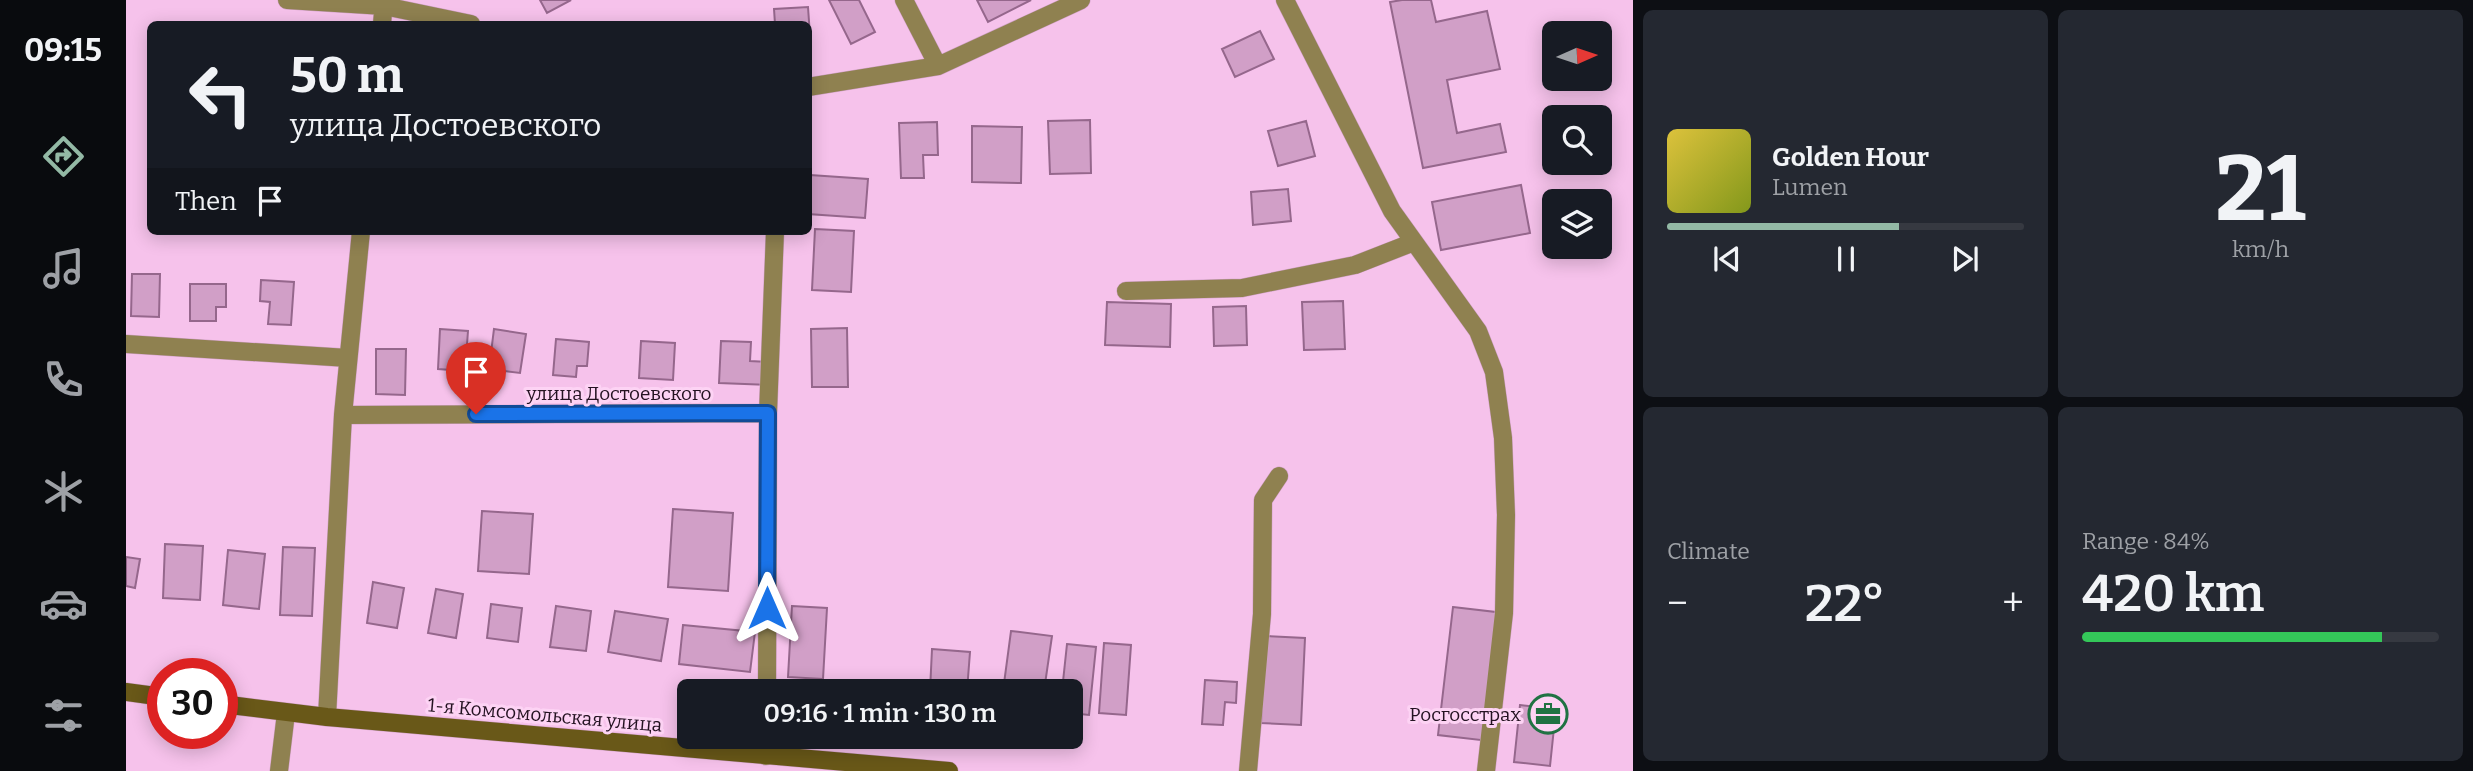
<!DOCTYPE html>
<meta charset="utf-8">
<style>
body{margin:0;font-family:Bitter,serif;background:#242831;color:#f1f3f6;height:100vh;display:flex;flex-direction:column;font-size:26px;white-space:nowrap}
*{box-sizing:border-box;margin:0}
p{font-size:23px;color:#9ea1a6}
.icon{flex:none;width:38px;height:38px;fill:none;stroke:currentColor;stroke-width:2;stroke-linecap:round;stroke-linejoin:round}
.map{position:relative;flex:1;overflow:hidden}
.side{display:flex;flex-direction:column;gap:10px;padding:10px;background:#0d0f14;width:840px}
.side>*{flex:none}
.hud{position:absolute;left:21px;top:21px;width:665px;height:214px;border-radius:10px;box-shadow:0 4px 18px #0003;background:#171b24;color:#f1f3f6;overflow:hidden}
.needle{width:46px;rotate:87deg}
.buttons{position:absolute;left:1416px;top:21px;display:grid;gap:14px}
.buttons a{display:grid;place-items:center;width:70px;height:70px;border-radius:10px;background:#171b24;box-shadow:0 4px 18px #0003;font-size:35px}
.speed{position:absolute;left:21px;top:658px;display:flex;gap:14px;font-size:35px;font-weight:700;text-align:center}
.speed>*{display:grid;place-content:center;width:91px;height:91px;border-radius:50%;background:#171b24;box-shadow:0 4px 18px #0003;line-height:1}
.speed .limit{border:10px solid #d22;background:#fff;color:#111}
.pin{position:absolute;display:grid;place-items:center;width:60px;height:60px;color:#fff;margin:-72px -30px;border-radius:50% 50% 50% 0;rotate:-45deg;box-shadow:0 0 7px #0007}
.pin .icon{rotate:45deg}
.me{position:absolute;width:77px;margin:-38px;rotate:0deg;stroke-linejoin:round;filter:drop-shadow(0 0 5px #0008)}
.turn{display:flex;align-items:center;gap:24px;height:147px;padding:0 28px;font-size:32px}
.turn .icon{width:91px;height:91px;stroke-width:2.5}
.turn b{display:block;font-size:49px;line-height:60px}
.then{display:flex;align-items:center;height:66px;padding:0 28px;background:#0003;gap:14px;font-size:26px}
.big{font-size:52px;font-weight:600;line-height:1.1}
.side .tile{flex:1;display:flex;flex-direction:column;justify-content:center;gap:10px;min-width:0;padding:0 24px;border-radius:10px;background:#242831}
.side .dial{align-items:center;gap:0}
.dial b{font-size:91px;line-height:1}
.song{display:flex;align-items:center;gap:21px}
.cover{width:84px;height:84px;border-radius:10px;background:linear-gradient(135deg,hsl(50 70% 55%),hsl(70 70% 35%))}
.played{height:7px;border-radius:4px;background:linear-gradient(90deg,#93b9a5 65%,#363941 65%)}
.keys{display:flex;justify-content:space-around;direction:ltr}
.heat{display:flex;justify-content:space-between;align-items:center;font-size:38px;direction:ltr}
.charge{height:10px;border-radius:5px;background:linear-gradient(90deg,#34c759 84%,#363941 0)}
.side .tiles{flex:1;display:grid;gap:10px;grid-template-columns:repeat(2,1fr)}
.trip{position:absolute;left:551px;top:679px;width:406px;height:70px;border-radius:10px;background:#171b24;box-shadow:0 4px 18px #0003;font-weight:600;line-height:70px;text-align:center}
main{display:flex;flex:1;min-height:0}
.menu{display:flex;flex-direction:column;width:126px;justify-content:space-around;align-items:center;background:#090b0e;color:#9ea1a6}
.menu .icon{width:49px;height:49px}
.menu .on{color:#93b9a5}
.menu b{font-size:32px;color:#f1f3f6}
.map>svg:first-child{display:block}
.building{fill:#d19fc7;stroke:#95678c;stroke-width:2}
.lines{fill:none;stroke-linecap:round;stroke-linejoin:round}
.minor-casing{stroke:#d0a2c7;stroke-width:19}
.secondary-casing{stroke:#d0a2c7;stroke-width:19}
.minor{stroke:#8f8150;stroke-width:18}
.secondary{stroke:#695818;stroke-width:18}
.route-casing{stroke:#114b97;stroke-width:18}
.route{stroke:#1a73e8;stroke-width:12}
.labels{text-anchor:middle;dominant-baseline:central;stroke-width:6;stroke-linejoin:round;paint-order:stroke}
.street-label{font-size:19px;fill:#241221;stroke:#fdd3f4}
.poi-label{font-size:19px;fill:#241221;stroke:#fdd3f4;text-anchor:end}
</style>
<main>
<nav class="menu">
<b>09:15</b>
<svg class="icon on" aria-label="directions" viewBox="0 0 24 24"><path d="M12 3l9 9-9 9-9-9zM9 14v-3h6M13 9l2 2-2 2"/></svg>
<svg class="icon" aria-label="music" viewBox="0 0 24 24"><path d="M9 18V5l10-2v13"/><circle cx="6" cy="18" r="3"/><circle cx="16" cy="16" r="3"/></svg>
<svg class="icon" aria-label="phone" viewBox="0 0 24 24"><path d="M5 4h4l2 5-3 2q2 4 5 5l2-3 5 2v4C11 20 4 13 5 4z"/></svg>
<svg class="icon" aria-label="climate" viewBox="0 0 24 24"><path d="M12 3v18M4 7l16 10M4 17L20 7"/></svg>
<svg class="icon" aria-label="car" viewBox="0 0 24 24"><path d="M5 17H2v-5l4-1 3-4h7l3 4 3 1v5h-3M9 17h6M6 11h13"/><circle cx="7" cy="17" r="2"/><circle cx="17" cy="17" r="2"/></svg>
<svg class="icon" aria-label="filters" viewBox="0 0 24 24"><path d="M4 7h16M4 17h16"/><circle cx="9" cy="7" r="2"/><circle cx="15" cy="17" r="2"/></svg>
</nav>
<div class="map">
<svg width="1507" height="771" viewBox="0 0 1507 771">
<rect width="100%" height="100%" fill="#f6c2eb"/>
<path class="building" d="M414,0H445L421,13Z
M703,0H733L749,32L725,44Z
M851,0H905L862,22Z
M1276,0H1305L1310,22L1361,11L1374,69L1321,80L1331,133L1374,124L1380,152L1297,168L1264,2Z
M682,7L685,50H682V24H649L648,9Z
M1134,31L1148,59L1109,77L1096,49Z
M964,120L965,173L924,174L922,121Z
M1180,121L1189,156L1152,166L1142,131Z
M811,122L812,155H797L798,178H775L773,123Z
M846,126L896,127L895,183L846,182Z
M684,175L742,179L739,218L682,214Z
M1395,185L1404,233L1315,250L1306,202Z
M1162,189L1165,221L1127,225L1125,192Z
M689,229L728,231L725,292L686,290Z
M6,274H34L33,317L5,316Z
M135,280L168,282L165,325L142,324L144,302L134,301Z
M64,284H100V307H90V321H64Z
M1217,301L1219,349L1178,350L1176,302Z
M981,302L1045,304L1044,347L979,345Z
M1120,306L1121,345L1088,346L1087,307Z
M721,328L722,387H686L685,329Z
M314,329L342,331L339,371L312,369Z
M368,329L400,334L394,373L363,369Z
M430,339L463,342L461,366H451L450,377L427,375Z
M515,341L549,343L547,380L513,378Z
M595,341L625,342L624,361L644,362L643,385L593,383Z
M250,349H280L279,395L250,394Z
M547,509L607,513L602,591L542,587Z
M356,511L407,514L403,574L352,571Z
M39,544L77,546L74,600L37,598Z
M157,547L189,548L186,616L154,615Z
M102,550L139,554L133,609L97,605Z
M0,557L14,559L9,588L0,586Z
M247,582L278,588L271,628L241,623Z
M310,589L337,594L330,638L302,633Z
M365,604L396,608L392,642L361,638Z
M430,606L465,611L460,651L424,647Z
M666,606L701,608L697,679L662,677Z
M1327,607L1378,613L1363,741L1312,735Z
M489,611L542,619L535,661L482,652Z
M557,625L629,632L624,672L553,664Z
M885,631L926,636L918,691H877Z
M1139,636L1179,638L1175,725L1135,723Z
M978,643L1005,645L1000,715L973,713Z
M941,644L970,647L963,715L945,713V691H936Z
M806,649L844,652L841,691H804Z
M1079,680L1111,682L1110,703L1099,702L1097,725L1076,724Z
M1394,705L1430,709L1424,766L1388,762Z"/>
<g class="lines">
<g class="minor-casing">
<path id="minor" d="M161,0L258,6L345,24
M778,0L812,66
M1159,0L1266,211L1352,331L1368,372L1377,438L1380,515L1378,613L1360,771
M256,24L258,0
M682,87L812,66L955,0
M1000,291L1116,288L1229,265L1288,242
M0,344L222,358
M217,415L642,413
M641,691L642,413L649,231
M201,717L217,415L235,231
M640,756V737
M153,771L160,713
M1122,771L1136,614L1137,500L1153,476"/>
</g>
<g class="secondary-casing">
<path id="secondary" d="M0,692L37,697
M96,704L201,717L823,771"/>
</g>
<use href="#minor" class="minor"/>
<use href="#secondary" class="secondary"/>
</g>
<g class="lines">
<g class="route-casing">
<path id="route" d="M350,414L642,413L641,608"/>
</g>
<use href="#route" class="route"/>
</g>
<defs>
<g id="office-ring" transform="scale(2.0125)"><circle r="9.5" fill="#fdd3f4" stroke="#207243" stroke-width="1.5"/><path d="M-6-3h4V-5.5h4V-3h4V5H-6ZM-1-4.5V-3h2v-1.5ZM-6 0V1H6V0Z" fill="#207243"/></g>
</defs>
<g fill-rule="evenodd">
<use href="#office-ring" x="1422" y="714"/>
</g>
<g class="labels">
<g class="street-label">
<text x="493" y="393">улица Достоевского</text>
<text transform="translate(419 715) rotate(5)">1-я Комсомольская улица</text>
</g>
<g class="poi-label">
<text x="1395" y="714">Росгосстрах</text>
</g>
</g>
</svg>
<div class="buttons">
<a><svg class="needle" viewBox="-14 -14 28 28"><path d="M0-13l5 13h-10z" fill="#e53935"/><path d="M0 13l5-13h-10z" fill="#9ea1a6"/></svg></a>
<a><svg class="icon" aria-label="search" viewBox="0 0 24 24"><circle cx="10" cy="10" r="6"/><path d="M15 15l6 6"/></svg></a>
<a><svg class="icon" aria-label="layers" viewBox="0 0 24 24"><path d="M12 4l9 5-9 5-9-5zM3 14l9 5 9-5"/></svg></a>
</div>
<div class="speed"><div class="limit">30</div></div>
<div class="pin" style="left:350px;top:414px;background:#d93025"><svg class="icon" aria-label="arrive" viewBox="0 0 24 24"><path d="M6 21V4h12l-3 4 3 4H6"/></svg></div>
<svg class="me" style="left:641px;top:608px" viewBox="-20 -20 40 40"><path d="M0-17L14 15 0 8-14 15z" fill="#1a73e8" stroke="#fff" stroke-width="4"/></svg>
<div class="trip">09:16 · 1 min · 130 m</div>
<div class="hud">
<div class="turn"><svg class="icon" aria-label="left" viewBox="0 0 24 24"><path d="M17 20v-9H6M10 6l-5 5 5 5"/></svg><div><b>50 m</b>улица Достоевского</div></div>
<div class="then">Then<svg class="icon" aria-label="arrive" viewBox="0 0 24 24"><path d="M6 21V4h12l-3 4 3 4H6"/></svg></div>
</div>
</div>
<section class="side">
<div class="tiles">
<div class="tile">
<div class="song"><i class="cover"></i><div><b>Golden Hour</b><p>Lumen</p></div></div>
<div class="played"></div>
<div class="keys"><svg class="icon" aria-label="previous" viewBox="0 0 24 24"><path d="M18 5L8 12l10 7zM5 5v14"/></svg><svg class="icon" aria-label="pause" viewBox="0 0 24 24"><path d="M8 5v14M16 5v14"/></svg><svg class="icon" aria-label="next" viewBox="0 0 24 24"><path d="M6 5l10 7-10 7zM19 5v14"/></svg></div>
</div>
<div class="tile dial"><b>21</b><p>km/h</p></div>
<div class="tile"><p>Climate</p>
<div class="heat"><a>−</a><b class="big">22°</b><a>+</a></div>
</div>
<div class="tile"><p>Range · 84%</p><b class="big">420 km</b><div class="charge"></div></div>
</div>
</section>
</main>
